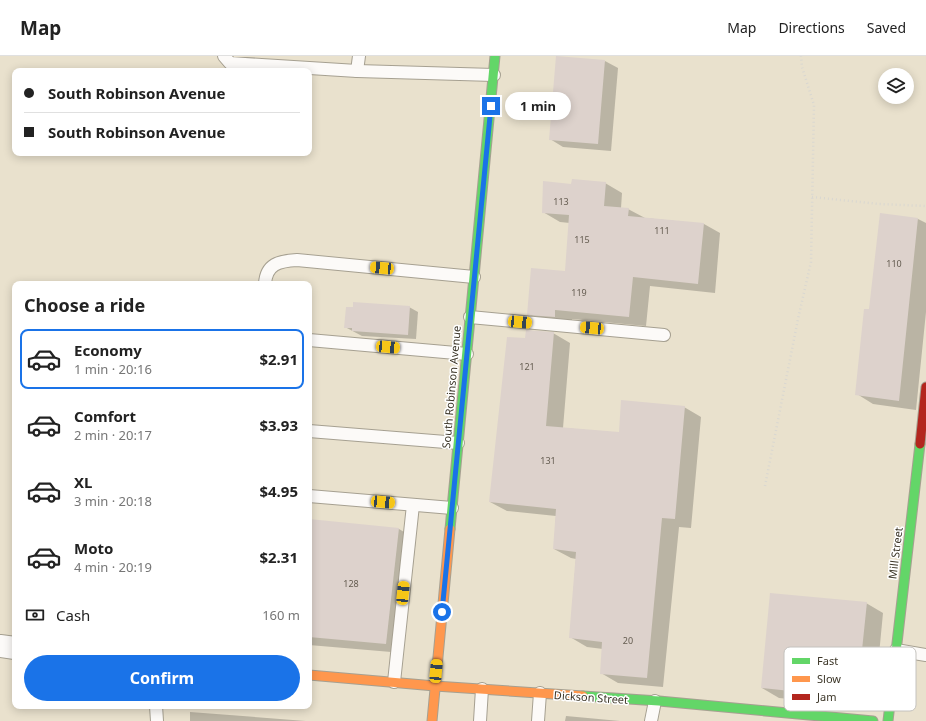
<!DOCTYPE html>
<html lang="en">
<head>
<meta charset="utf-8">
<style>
  :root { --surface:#fff; --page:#f6f6f6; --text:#222; --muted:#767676; --line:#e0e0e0; --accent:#1a73e8 }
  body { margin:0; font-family:"Noto Sans",sans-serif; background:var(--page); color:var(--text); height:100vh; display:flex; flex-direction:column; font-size:15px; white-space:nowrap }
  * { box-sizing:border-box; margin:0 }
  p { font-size:13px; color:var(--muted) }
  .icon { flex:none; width:22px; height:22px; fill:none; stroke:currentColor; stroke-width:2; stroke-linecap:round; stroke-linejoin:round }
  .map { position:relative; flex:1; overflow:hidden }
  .drawer { position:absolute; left:12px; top:225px; width:300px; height:428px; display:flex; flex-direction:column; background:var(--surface); border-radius:8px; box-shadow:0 2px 10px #0003 }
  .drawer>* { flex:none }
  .hud { position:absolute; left:12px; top:12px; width:300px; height:88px; border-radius:8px; box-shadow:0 2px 10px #0003; display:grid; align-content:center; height:88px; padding:0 12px; background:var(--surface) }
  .tools { position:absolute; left:878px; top:12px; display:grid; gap:8px }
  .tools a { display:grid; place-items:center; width:36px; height:36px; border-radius:50%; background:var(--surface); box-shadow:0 2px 10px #0003; font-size:20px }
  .end { position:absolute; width:18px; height:18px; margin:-9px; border:5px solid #1a73e8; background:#fff; box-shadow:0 0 0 2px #fff }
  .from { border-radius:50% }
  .bubble { position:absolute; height:28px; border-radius:14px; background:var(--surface); box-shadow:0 2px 10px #0003; font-size:13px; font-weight:700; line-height:28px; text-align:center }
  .car { position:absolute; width:12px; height:24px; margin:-12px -6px; border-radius:5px; box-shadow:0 0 3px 1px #0007; background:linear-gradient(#f5c518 24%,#345 0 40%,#f5c518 0 76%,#345 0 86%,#f5c518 0) }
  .hud b { display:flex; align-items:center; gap:14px; height:38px; font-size:15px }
  .hud b+b { border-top:1px solid var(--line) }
  .hud i { width:10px; height:10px; background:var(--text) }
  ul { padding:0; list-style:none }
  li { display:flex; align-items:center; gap:12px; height:60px; margin:0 8px 6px; padding:0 4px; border:2px solid transparent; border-radius:8px }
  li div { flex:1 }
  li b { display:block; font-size:15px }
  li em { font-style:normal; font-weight:700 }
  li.current { border-color:var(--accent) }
  li>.icon { width:36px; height:36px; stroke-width:1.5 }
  h2 { padding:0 12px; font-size:18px; line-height:48px }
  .pay { display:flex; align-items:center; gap:10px; height:44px; padding:0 12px; font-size:15px }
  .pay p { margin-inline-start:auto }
  .action { display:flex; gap:8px; margin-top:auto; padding:8px 12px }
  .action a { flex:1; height:46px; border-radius:24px; background:var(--accent); color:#fff; font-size:16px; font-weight:700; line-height:46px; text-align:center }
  header { display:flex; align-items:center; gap:24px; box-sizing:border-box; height:56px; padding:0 20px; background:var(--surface); border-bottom:1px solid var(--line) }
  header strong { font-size:19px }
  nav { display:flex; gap:22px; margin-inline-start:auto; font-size:14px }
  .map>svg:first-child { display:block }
  .shadow { fill:#0003 }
  .building { fill:#ddd2cc }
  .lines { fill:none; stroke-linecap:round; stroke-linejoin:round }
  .lane-casing { stroke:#a6a091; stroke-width:14 }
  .street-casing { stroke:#a6a091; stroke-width:24 }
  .fast-casing { stroke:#a6a091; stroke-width:11 }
  .slow-casing { stroke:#a6a091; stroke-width:11 }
  .jam-casing { stroke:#a6a091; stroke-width:11 }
  .path { stroke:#d9d7d1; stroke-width:2.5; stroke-dasharray:1 3; stroke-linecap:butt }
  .lane { stroke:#fcfaf8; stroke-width:12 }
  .street { stroke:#fcfaf8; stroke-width:22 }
  .fast { stroke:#63d668; stroke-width:9 }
  .slow { stroke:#ff974d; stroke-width:9 }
  .jam { stroke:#b3261e; stroke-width:9 }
  .route { stroke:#1a73e8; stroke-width:5 }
  .labels { text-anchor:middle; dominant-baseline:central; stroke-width:3; stroke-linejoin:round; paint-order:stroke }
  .number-label { font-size:9px; fill:#645c50 }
  .street-label { font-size:11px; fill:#3b3527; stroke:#fff }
  .key { fill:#fff; stroke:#c4c2be; stroke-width:1 }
  .key-label { font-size:11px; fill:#3b3527 }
</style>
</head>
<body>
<header>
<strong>Map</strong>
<nav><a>Map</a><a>Directions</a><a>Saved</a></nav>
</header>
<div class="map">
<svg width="926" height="665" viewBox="0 0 926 665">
  <rect width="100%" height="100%" fill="#e9e1cd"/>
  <g class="shadow">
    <polygon points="605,5 618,12 611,95 563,91 550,83"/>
    <polygon points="605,127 622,137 621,152 628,153 645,162 704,168 720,177 715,237 650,230 646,270 572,263 572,270 545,268 528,258 566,216 570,167 560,166 543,156 572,129"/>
    <polygon points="881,158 918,163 926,167 926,256 916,354 873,348 857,338 870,255"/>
    <polygon points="409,251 418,256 416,283 362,280 345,271"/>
    <polygon points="553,277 570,287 563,372 620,377 684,351 701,361 691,472 679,471 663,631 618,627 601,617 603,593 587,591 570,581 576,503 571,502 554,493 556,460 507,455 490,446 526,283"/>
    <polygon points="309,464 399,473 416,483 403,597 309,589"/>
    <polygon points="866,547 883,557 874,651 779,642 762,632"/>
    <polygon points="190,656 306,665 190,665"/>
    <polygon points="566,660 620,665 565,665"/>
  </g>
  <g class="building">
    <polygon points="556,0 605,4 598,88 549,84"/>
    <polygon points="572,123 606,126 604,150 629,152 628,160 704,167 698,228 633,221 629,261 555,254 555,261 527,259 531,212 565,215 569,159 542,157 543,125 571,128"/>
    <polygon points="880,157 918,162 899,345 855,339 864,253 869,253"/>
    <polygon points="353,246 410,250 408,279 352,275 352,272 344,272 346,251 353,251"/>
    <polygon points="526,274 554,276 546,370 619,376 621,344 685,350 675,463 662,462 647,622 600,618 602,586 569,582 576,496 553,493 556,453 489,446 507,281 525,282"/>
    <polygon points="309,463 399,472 386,588 309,581"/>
    <polygon points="770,537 867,546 857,642 761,632"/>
  </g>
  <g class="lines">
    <defs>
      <g id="lane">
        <polyline points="224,0 230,7 357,15 359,0"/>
        <polyline points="357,15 494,19"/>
        <path d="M265,228C266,208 279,205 297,204L474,221"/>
        <polyline points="470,261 664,279"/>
        <polyline points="309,284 467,298"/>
        <polyline points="309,375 458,387"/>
        <polyline points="309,440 452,452"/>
        <polyline points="896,594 926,599"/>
        <polyline points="394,626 413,449"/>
        <polyline points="156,650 157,665"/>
        <polyline points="480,665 482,633"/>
        <polyline points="538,665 540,637"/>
        <polyline points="651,665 655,645"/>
      </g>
      <polyline id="street" points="0,590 15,592"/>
      <g id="fast">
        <polyline points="450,473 495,0"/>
        <polyline points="583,640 659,645 873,665"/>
        <polyline points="888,665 920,388"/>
      </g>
      <g id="slow">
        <polyline points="309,619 435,630 583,640"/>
        <polyline points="432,665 450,473"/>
      </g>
      <polyline id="jam" points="920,388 926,331"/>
    </defs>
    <use href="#lane" class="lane-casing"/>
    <use href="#street" class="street-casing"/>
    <use href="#fast" class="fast-casing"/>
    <use href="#slow" class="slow-casing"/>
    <use href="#jam" class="jam-casing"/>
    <g class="path">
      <polyline points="812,141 879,148 926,150"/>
      <polyline points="765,430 798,263 811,206 814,49 802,11 801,0"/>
    </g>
    <use href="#lane" class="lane"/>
    <use href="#street" class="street"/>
    <use href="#fast" class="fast"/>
    <use href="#slow" class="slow"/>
    <use href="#jam" class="jam"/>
  </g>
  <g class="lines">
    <polyline class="route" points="442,556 491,50"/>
  </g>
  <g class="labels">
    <g class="number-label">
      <text x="561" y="145">113</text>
      <text x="662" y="174">111</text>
      <text x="582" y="183">115</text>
      <text x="894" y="207">110</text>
      <text x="579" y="236">119</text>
      <text x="527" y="310">121</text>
      <text x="548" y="404">131</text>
      <text x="351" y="527">128</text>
      <text x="628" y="584">20</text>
    </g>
    <g class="street-label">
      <text transform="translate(451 331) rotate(-85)">South Robinson Avenue</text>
      <text transform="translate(895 497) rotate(-83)">Mill Street</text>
      <text transform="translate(591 641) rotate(4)">Dickson Street</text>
    </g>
  </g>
  <rect x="784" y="591" width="132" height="64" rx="6" class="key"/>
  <rect x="792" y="602" width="18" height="6" fill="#63d668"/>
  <rect x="792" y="620" width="18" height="6" fill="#ff974d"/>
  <rect x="792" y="638" width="18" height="6" fill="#b3261e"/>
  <g class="key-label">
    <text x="817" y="609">Fast</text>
    <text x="817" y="627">Slow</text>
    <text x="817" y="645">Jam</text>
  </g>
</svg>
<div class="tools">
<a><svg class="icon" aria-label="layers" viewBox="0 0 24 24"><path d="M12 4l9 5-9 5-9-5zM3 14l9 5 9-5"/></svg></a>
</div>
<i class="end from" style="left:442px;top:556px"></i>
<i class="end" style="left:491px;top:50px"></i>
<div class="bubble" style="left:505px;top:36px;width:66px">1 min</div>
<i class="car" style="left:382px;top:212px;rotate:275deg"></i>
<i class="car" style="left:520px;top:266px;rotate:95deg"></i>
<i class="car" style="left:592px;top:272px;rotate:275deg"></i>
<i class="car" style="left:388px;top:291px;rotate:95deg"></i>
<i class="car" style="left:383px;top:446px;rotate:95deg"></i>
<i class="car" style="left:403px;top:537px;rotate:6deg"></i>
<i class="car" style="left:436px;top:615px;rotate:5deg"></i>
<div class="hud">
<b><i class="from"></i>South Robinson Avenue</b>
<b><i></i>South Robinson Avenue</b>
</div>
<section class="drawer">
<h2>Choose a ride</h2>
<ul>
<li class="current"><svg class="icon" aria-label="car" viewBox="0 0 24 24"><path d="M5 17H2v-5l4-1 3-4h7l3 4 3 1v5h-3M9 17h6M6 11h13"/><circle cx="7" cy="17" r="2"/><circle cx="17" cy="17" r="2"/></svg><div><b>Economy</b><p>1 min · 20:16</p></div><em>$2.91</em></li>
<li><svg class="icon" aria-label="car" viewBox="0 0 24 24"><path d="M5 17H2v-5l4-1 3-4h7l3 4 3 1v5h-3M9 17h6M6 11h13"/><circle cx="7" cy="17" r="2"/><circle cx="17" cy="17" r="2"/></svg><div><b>Comfort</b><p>2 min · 20:17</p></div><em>$3.93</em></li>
<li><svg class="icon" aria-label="car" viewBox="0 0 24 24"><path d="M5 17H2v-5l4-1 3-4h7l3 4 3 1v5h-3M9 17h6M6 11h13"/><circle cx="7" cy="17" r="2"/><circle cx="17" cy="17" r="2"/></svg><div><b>XL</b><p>3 min · 20:18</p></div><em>$4.95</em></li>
<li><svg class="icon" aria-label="car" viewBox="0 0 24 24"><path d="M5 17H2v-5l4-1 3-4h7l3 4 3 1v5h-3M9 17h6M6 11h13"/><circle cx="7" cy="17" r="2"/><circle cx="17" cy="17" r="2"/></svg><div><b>Moto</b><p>4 min · 20:19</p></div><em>$2.31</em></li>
</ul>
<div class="pay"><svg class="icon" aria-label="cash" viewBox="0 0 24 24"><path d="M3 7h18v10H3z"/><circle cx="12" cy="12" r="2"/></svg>Cash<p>160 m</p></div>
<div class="action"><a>Confirm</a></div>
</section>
</div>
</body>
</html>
